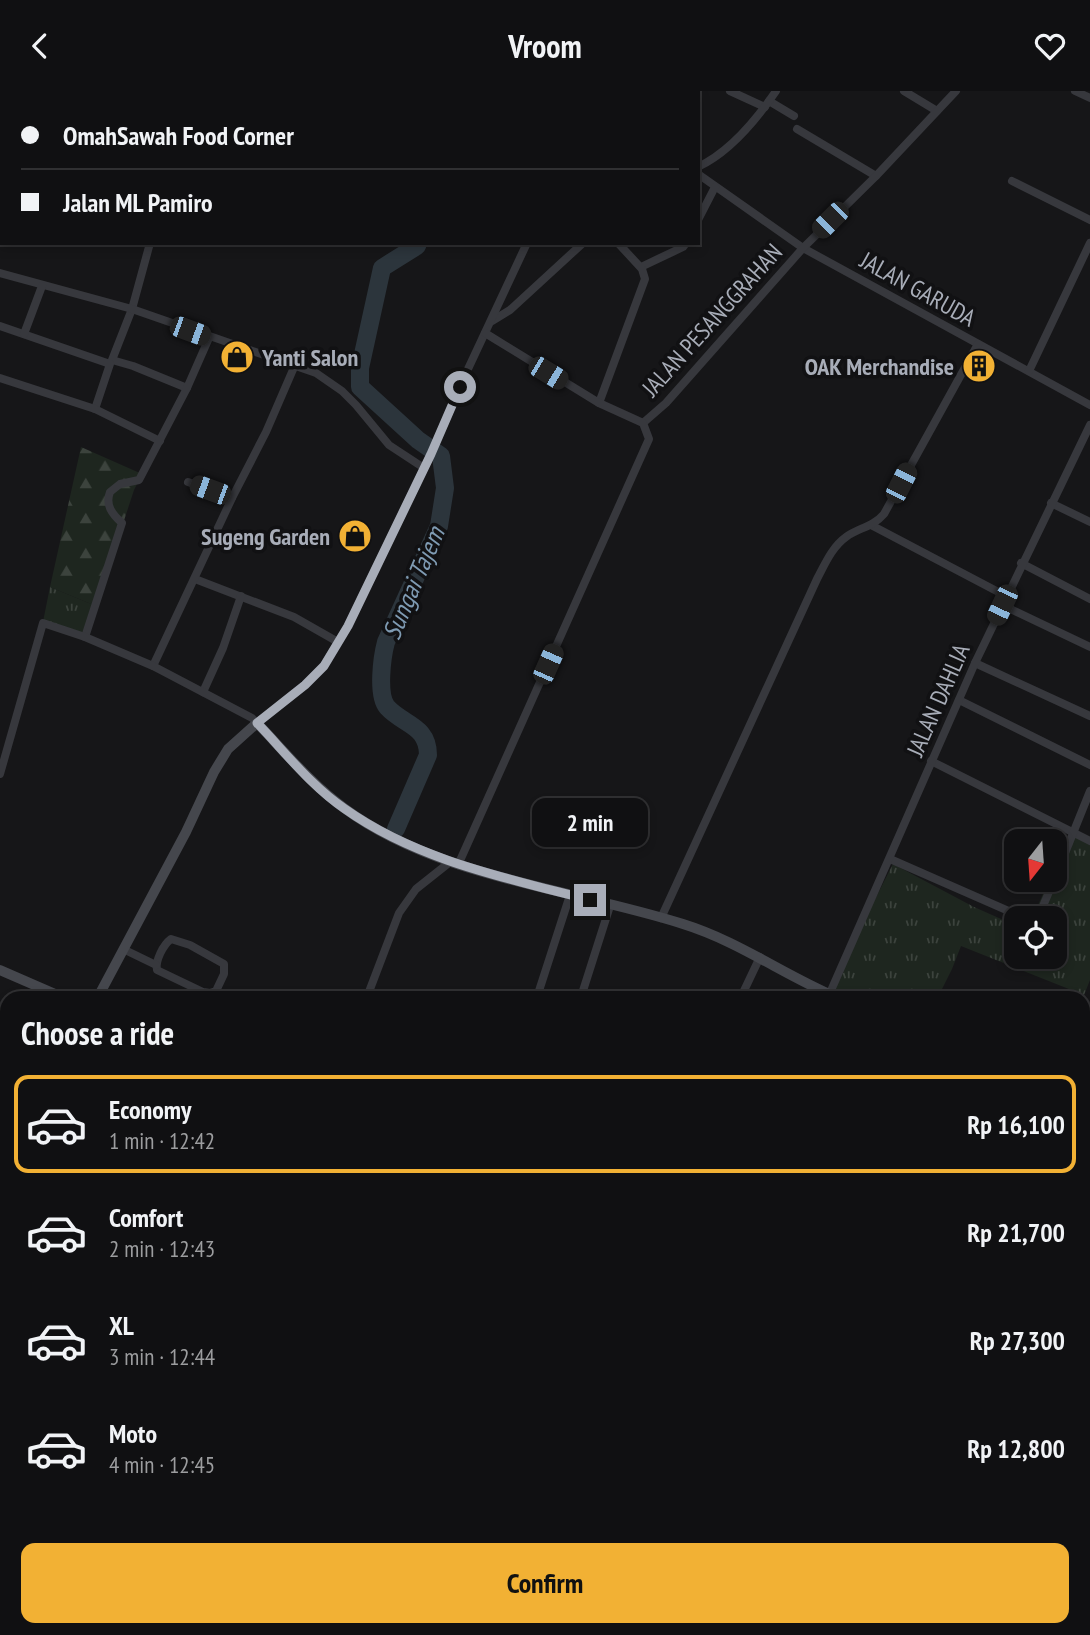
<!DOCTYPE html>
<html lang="en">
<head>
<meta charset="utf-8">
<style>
  :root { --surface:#101012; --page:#1e1e20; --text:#f1f3f6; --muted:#9c9d9f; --line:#303032; --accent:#f2b134 }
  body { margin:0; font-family:"PT Sans Narrow",sans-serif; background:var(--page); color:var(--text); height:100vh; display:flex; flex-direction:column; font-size:26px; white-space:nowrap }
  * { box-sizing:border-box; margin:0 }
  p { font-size:23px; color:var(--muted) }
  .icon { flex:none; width:38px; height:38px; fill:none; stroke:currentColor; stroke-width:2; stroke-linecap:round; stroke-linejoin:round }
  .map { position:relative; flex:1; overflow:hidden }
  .sheet { position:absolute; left:0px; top:900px; width:1090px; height:646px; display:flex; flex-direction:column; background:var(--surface); border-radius:21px 21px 0 0; box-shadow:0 4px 10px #0003,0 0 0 2px var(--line) }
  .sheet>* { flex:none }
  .banner { position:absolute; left:0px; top:0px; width:700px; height:154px; box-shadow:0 4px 10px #0003,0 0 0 2px var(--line); display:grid; align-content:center; height:154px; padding:0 21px; background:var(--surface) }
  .needle { width:46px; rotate:197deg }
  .tools { position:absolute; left:1004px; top:738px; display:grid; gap:14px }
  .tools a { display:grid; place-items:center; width:63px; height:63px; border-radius:14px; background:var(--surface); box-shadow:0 4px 10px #0003,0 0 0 2px var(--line); font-size:35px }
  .end { position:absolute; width:32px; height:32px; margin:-16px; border:9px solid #a8adb8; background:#111; box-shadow:0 0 0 4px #111 }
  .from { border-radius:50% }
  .bubble { position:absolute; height:49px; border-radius:14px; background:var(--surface); box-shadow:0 4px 10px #0003,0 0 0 2px var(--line); font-size:23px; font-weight:800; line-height:49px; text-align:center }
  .car { position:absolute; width:21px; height:42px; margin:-21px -10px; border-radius:9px; box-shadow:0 0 5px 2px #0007; background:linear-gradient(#222 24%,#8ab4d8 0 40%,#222 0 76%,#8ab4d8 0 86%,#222 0) }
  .banner b { display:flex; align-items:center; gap:24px; height:66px; font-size:26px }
  .banner b+b { border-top:2px solid var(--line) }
  .banner i { width:18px; height:18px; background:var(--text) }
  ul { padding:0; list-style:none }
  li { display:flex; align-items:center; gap:21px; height:98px; margin:0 14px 10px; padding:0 7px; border:4px solid transparent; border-radius:14px }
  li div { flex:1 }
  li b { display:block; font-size:26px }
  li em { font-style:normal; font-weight:800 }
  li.on { border-color:var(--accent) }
  li>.icon { width:63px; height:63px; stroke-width:1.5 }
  h2 { padding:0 21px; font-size:32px; line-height:84px }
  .button { display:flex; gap:14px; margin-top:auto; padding:14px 21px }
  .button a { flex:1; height:80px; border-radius:14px; background:var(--accent); color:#111; font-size:28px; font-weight:800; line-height:80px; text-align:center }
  header { display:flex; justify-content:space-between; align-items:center; height:91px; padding:0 21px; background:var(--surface); font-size:32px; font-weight:800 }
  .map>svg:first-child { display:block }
  .grass { fill:url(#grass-tufts) }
  .forest { fill:url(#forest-firs) }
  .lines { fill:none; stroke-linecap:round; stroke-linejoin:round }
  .river { stroke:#2c353c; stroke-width:18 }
  .street { stroke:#37383d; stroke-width:8 }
  .secondary { stroke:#45474d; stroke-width:10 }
  .route { stroke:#a8adb8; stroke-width:9 }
  .labels { text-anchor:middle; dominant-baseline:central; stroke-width:7; stroke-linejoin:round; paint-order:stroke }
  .street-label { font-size:24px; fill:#a8adb8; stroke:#111113 }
  .poi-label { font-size:24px; font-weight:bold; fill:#a8adb8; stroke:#111113; text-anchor:end }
  .water-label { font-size:26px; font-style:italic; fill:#7f9bb3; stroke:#111113 }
</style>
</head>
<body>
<header><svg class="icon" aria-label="back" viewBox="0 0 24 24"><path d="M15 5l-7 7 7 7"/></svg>Vroom<svg class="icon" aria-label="heart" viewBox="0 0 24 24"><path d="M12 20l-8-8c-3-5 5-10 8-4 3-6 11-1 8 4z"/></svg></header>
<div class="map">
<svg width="1090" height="1544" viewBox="0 0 1090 1544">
  <defs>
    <pattern id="grass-tufts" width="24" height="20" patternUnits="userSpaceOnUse" patternTransform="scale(1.75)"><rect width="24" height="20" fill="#1e261f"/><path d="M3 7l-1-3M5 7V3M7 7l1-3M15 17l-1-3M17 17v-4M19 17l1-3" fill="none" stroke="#3c433d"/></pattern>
    <pattern id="forest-firs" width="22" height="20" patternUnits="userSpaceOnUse" patternTransform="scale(1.75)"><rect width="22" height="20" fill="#1e261f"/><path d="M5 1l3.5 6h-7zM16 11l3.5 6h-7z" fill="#3c433d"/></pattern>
  </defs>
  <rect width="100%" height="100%" fill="#161618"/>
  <g class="grass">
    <polygon points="50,496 96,515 86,545 43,531"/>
    <polygon points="1071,741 1090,751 1090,889 1084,904 961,855 952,878 938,906 841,906 827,902 893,773 974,816 1017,835 1017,866 1055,866 1055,828 1032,828 1049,789 1055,789"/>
    <polygon points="1083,910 1090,913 1090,1009 1083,1006"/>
  </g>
  <polygon class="forest" points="81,356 142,383 134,399 96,515 50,496"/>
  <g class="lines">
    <g class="river">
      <polyline points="421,2 421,0"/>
      <path d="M396,738L428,664C428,634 403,634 387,616C377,604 382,566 386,551L439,435L445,397L441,365L418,349L360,296V277L382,177L417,155L418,152"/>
    </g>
    <g class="street">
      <polyline points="323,0 325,2"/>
      <polyline points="730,0 765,16"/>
      <polyline points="904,0 937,20"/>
      <polyline points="1075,0 1090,7"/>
      <polyline points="190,2 190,0"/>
      <polyline points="361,2 362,0"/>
      <polyline points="632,2 634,0"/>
      <polyline points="769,10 794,25"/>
      <polyline points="797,38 876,85"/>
      <path d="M698,76C730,61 757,28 776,0"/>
      <polyline points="698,83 803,157 1090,314"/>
      <polyline points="1012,90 1090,129"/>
      <polyline points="698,129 715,96"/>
      <polyline points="150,152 132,218 112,269 133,275 187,297"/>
      <polyline points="641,176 683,156 686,152"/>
      <polyline points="0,182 132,218 316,282 342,300 356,314 389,354 424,377"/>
      <polyline points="492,230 510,219 583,152"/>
      <polyline points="0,235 110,273 95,318"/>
      <polyline points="24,243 42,195"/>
      <polyline points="1029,280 1090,152"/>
      <polyline points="0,287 95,318 160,350"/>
      <polyline points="599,312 645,188 642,178 618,152"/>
      <polyline points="643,332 666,312 803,157 876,85 956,0"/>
      <polyline points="188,391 232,407"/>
      <polyline points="1051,412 1090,431"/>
      <polyline points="871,434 1006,505"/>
      <polyline points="1021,472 1090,508"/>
      <polyline points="195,488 294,526 338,551"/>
      <polyline points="1002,514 1090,556"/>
      <path d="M85,546L122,432C112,423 105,414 110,401L120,393L139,389L187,297L209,247"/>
      <polyline points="975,572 1090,625"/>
      <polyline points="153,575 232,407 266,341 295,274"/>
      <polyline points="203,601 223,557 241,505"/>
      <polyline points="959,609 1090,674"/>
      <polyline points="931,670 1090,750"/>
      <polyline points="0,683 43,532 85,546 153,575 252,627 257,632 305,594 324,574 348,535 431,363 468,278 527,152"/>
      <polyline points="890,768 1027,828"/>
      <polyline points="458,774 649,348 643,332 599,312 485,242"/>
      <polyline points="1055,787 1090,700"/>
      <path d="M661,827L817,488C825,473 832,456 846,446C858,437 873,436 884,423L978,253"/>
      <polyline points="1035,828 1043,815 1054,789"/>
      <path d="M171,848L190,854L224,873V883L216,900L210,902L203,901L157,879C155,870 163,854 171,848Z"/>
      <polyline points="123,858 156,874"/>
      <polyline points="829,904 975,572 1090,334"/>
      <polyline points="367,906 399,822 416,798 450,771"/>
      <polyline points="537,906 570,804"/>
      <polyline points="581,906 610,815"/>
      <polyline points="741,906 760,866"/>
      <polyline points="1083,922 1090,920"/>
      <polyline points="0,977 7,981"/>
      <polyline points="1083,983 1090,985"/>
      <polyline points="0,1058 7,1061"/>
      <polyline points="0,1083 7,1071"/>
      <polyline points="1083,1089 1090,1076"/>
      <polyline points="1083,1110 1090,1113"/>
      <polyline points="1083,1224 1090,1226"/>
      <polyline points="1083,1341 1090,1343"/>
      <polyline points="1083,1404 1090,1392"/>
      <polyline points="1083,1522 1090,1525"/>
      <polyline points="369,1538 403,1544"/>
      <polyline points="0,1540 7,1534"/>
      <polyline points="165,1544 167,1538"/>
      <polyline points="207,1544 207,1538"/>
      <polyline points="273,1544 275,1538"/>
      <polyline points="510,1544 513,1538"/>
      <polyline points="899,1544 901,1538"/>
      <polyline points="1033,1544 1034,1538"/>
    </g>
    <g class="secondary">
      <polyline points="0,879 62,906"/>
      <path d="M98,906L186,741L214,681L228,658L257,632C285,661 311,693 344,717C438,787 574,798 683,833C738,850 784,884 836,906"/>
      <polyline points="1083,1009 1090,1012"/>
    </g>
  </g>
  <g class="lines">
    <path class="route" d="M460,296L431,363L348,535L324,575L305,594L257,632C285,661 311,695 345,718C417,769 506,787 590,809"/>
  </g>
  <defs>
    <symbol id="shop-disc" viewBox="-11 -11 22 22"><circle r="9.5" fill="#f2b134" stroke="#111113"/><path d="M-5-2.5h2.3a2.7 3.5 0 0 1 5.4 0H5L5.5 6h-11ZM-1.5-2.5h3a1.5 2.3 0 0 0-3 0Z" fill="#111"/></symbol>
    <symbol id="building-disc" viewBox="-11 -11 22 22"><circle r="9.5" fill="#f2b134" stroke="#111113"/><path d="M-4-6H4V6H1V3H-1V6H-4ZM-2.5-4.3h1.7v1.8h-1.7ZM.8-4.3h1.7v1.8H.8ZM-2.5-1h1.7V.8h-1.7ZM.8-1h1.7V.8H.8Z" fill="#111"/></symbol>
  </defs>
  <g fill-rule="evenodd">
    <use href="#shop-disc" x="218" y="247" width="38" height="38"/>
    <use href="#building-disc" x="960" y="256" width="38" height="38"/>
    <use href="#shop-disc" x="336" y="426" width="38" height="38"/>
  </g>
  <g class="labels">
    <g class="street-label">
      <text transform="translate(918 198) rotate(29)">JALAN GARUDA</text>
      <text transform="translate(712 229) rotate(-48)">JALAN PESANGGRAHAN</text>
      <text transform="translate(938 609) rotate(-66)">JALAN DAHLIA</text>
    </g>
    <g class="poi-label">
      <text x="262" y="266" text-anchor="start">Yanti Salon</text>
      <text x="954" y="275">OAK Merchandise</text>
      <text x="330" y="445">Sugeng Garden</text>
    </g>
    <g class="water-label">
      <text transform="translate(413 492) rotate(-67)">Sungai Tajem</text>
    </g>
  </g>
</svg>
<div class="tools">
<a><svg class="needle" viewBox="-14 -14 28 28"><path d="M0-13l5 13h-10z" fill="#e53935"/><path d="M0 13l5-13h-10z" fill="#9c9d9f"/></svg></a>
<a><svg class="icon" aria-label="locate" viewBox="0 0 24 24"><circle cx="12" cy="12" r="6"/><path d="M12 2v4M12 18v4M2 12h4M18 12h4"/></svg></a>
</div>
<i class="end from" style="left:460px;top:296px"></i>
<i class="end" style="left:590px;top:809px"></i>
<div class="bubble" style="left:532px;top:707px;width:116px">2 min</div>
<i class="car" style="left:830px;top:129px;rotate:225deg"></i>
<i class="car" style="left:190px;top:240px;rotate:110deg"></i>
<i class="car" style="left:548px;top:282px;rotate:121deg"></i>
<i class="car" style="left:901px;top:392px;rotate:27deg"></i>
<i class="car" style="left:210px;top:399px;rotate:290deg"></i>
<i class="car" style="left:1002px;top:514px;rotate:205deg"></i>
<i class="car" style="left:548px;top:573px;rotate:24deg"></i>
<div class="banner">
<b><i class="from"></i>OmahSawah Food Corner</b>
<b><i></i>Jalan ML Pamiro</b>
</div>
<section class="sheet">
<h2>Choose a ride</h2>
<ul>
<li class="on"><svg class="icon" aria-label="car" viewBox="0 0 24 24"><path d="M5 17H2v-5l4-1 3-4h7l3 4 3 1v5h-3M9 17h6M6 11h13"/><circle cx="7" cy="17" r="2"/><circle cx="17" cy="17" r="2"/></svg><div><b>Economy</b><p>1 min · 12:42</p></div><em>Rp 16,100</em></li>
<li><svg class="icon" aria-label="car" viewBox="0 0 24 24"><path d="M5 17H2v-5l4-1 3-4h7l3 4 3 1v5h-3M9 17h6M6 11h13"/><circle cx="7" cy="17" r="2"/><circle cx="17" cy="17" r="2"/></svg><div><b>Comfort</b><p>2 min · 12:43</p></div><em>Rp 21,700</em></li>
<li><svg class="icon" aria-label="car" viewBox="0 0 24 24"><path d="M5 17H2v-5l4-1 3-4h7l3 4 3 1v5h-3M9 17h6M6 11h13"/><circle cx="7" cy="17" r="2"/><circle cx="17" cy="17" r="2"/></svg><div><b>XL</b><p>3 min · 12:44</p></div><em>Rp 27,300</em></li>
<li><svg class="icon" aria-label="car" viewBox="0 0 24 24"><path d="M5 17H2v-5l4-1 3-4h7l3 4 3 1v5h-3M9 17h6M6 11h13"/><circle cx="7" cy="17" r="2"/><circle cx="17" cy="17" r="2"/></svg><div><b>Moto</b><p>4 min · 12:45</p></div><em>Rp 12,800</em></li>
</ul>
<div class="button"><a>Confirm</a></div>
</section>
</div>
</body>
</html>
